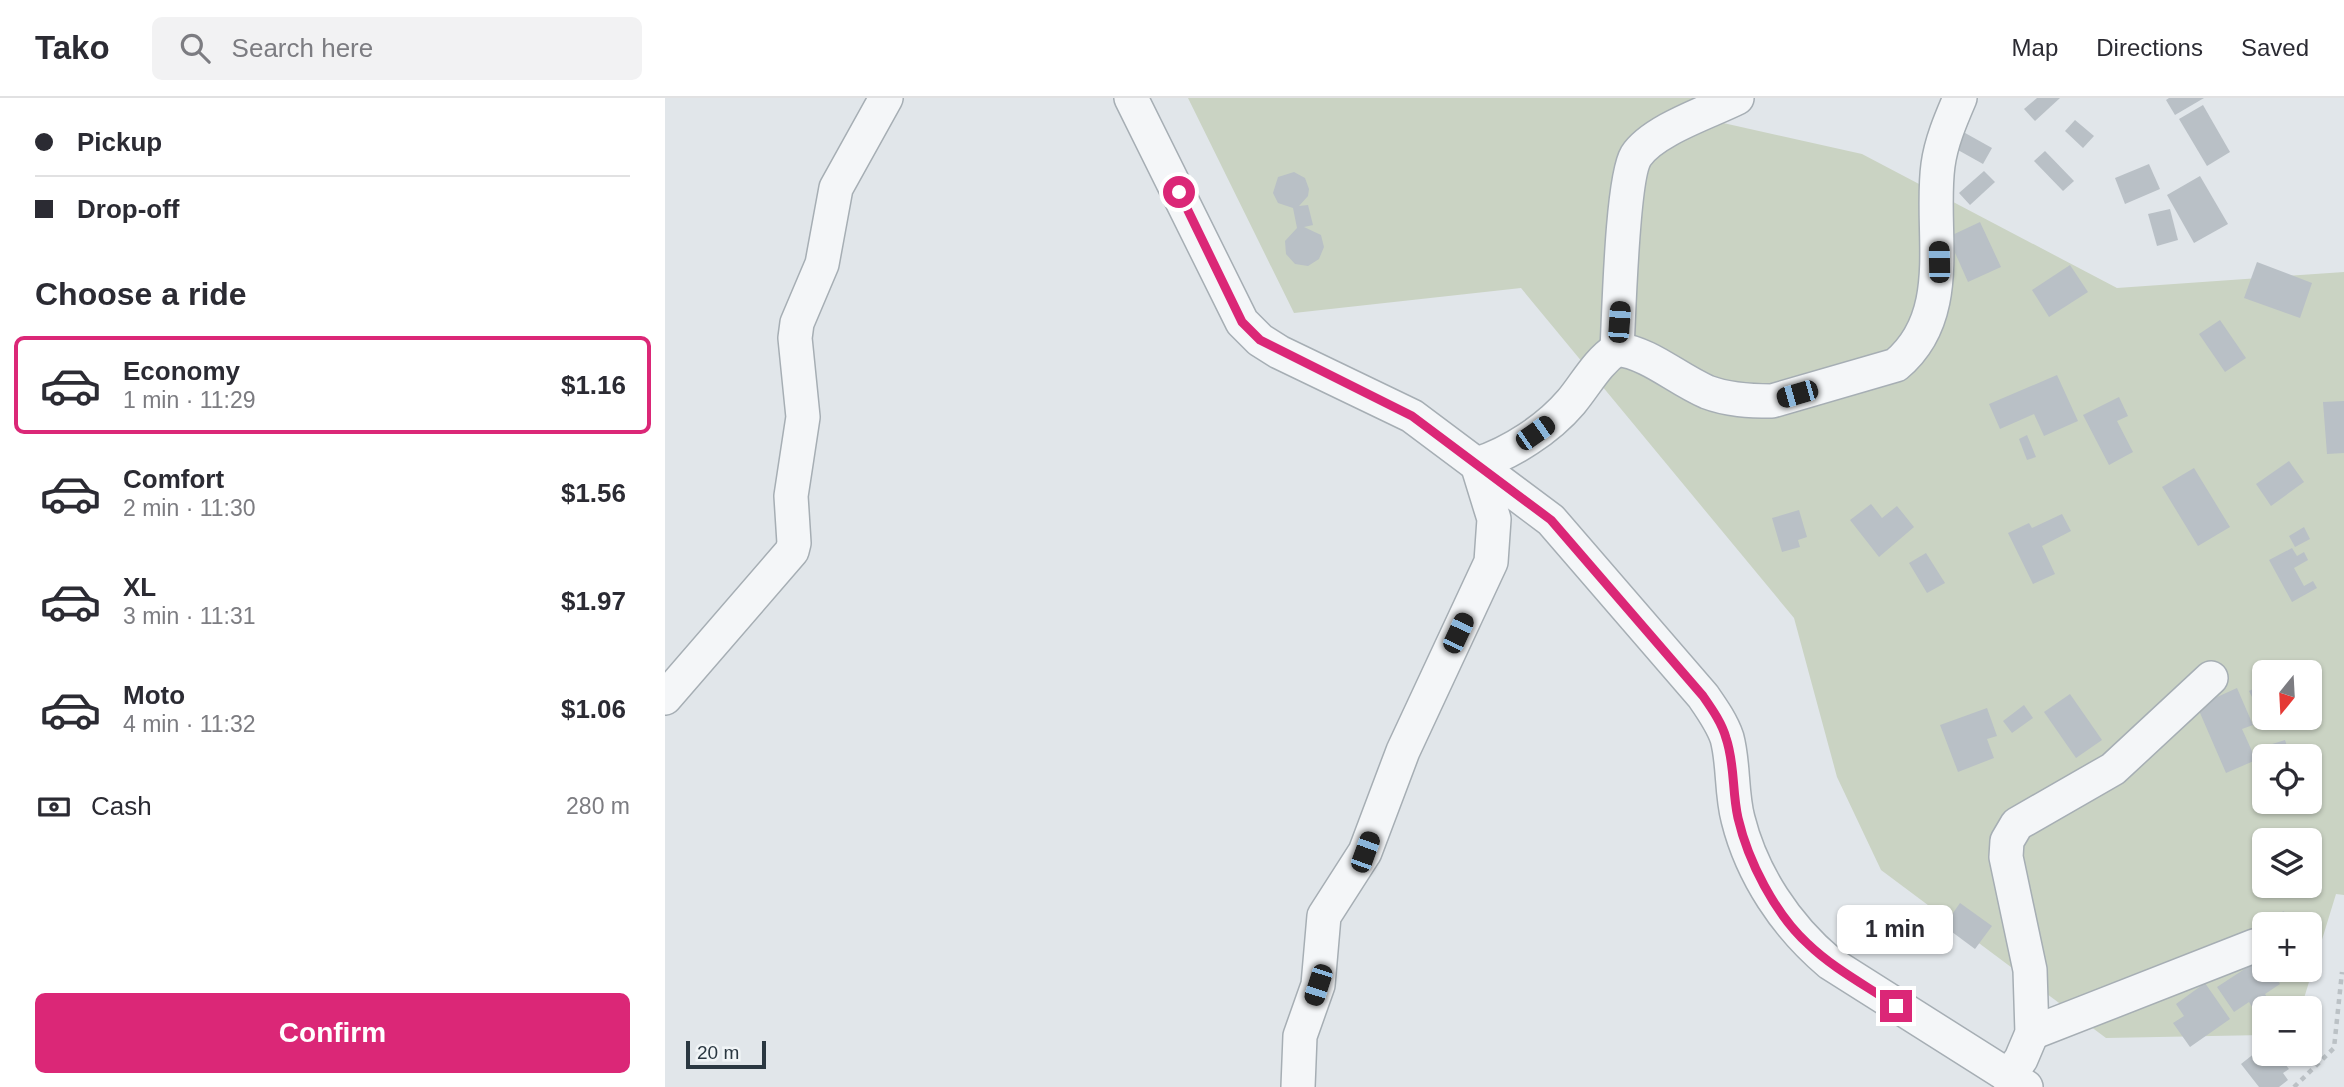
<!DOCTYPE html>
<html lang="en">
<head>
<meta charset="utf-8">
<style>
  :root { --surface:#fff; --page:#f2f2f3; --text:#2b2b33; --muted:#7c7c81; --line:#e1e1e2; --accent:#db2777 }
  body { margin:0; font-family:Helvetica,sans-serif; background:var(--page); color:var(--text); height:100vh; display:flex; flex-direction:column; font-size:26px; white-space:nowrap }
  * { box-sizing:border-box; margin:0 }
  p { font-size:23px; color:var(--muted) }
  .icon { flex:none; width:38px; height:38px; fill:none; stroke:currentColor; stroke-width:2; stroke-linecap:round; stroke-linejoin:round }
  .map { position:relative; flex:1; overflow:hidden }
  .details { display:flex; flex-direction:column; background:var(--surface); width:665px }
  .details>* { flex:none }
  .hud { display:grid; align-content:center; height:154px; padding:0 35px; background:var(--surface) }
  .needle { width:46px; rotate:198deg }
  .tools { position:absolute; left:1587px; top:562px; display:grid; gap:14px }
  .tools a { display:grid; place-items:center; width:70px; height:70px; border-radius:10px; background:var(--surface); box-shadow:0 2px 5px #0004; font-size:35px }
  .scale { position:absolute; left:21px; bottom:18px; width:80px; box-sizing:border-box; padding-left:7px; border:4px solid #2a3741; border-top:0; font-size:19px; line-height:24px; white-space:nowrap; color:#2a3741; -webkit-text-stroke:5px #f1f5f7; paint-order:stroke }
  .end { position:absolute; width:32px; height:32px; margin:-16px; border:9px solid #db2777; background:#fff; box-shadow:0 0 0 4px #fff }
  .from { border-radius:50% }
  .bubble { position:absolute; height:49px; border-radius:10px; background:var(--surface); box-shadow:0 2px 5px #0004; font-size:23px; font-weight:600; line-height:49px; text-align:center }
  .car { position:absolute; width:21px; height:42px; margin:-21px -10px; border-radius:9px; box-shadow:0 0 5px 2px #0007; background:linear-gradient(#222 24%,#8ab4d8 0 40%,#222 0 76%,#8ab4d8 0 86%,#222 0) }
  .hud b { display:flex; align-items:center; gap:24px; height:66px; font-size:26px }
  .hud b+b { border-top:2px solid var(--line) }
  .hud i { width:18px; height:18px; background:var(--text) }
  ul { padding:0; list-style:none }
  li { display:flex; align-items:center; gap:21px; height:98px; margin:0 14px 10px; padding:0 21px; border:4px solid transparent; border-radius:10px }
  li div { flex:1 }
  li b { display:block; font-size:26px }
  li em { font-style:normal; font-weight:600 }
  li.selected { border-color:var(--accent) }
  li>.icon { width:63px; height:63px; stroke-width:1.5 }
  h2 { padding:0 35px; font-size:32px; line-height:84px }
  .pay { display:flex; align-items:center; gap:18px; height:77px; padding:0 35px; font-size:26px }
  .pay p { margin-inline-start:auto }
  .primary-button { display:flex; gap:14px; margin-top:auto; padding:14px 35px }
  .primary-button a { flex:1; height:80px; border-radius:10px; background:var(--accent); color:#fff; font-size:28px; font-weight:600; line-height:80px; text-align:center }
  header { display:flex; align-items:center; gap:42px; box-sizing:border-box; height:98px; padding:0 35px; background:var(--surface); border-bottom:2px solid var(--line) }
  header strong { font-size:33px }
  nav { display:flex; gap:38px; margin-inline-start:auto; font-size:24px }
  .search { width:490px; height:63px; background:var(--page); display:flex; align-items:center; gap:18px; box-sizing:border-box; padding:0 24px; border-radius:10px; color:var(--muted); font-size:26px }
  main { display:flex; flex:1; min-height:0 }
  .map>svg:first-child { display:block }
  .green { fill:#cad3c3; fill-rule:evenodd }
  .building { fill:#b9c0c6 }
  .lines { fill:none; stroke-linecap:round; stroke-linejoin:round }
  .street-casing { stroke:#a6aeb4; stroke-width:36 }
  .path { stroke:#bbc1c5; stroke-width:4.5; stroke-dasharray:5 5; stroke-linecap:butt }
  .street { stroke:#f4f6f8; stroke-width:33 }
  .route { stroke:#db2777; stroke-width:9 }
</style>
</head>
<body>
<header>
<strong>Tako</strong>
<div class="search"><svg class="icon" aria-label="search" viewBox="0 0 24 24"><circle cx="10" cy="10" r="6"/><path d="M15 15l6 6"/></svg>Search here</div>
<nav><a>Map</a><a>Directions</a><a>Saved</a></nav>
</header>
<main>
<section class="details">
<div class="hud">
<b><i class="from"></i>Pickup</b>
<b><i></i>Drop-off</b>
</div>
<h2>Choose a ride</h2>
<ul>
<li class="selected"><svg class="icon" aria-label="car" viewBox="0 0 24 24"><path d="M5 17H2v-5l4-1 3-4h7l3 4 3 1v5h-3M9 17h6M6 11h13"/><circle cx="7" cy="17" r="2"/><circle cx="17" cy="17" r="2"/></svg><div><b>Economy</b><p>1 min · 11:29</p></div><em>$1.16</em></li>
<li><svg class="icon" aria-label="car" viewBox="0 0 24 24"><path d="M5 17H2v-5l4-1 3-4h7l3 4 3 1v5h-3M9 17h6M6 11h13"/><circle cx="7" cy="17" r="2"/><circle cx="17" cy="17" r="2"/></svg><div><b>Comfort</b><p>2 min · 11:30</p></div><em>$1.56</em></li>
<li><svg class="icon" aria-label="car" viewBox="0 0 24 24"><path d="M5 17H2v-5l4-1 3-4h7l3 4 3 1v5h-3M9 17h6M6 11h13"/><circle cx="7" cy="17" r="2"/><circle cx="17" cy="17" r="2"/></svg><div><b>XL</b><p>3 min · 11:31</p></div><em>$1.97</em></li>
<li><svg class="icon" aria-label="car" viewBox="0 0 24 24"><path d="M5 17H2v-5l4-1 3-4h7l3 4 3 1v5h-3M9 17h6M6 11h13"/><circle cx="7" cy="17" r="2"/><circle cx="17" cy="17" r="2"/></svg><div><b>Moto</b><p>4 min · 11:32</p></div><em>$1.06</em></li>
</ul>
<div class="pay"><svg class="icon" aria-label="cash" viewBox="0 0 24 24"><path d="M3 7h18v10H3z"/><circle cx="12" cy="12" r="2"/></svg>Cash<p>280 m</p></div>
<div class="primary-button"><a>Confirm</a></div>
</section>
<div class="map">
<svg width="1679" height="989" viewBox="0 0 1679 989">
  <rect width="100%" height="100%" fill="#e1e6ea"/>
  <path class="green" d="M523,0H1044L1036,20L1197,56L1452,190L1679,174V797L1671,796L1636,910H1600L1599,937L1441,940L1216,772L1172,679L1129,520L856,190L629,215ZM1600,574H1645V620H1600ZM1600,658H1645V704H1600ZM1600,742H1645V788H1600ZM1600,826H1645V872H1600Z"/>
  <g class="building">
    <polygon points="1372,0 1395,0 1370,23 1359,11"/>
    <polygon points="1504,0 1539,0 1510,17 1501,2"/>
    <polygon points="1538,7 1565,54 1542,68 1514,21"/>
    <polygon points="1410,22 1429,38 1418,50 1400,33"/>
    <polygon points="1293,31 1327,50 1318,66 1284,47"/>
    <polygon points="1380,53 1409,83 1398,93 1369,63"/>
    <polygon points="1484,66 1495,91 1460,106 1450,80"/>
    <polygon points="1319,73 1330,84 1305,107 1294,95"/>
    <polygon points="629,74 640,80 644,91 643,98 634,108 643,107 648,127 639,129 656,137 659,149 654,161 643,168 630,166 621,156 620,143 632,130 628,110 613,105 608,95 613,79"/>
    <polygon points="1535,78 1563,126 1529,145 1502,97"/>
    <polygon points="1505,111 1513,142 1492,148 1483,116"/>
    <polygon points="1315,124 1336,169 1303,184 1283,139"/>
    <polygon points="1592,164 1647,185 1635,220 1579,200"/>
    <polygon points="1405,167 1423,194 1384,219 1367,192"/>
    <polygon points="1555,222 1581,260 1560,274 1534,236"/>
    <polygon points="1392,277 1413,323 1379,338 1369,316 1335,331 1324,306"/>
    <polygon points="1454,299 1463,318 1452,323 1468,354 1444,367 1418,317"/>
    <polygon points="1679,303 1679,355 1662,356 1658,304"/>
    <polygon points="1362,337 1371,359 1362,362 1354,341"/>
    <polygon points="1624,363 1639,384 1606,408 1591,386"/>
    <polygon points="1529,370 1565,429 1533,448 1497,389"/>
    <polygon points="1206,406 1217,420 1232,408 1249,429 1214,459 1185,422"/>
    <polygon points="1134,412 1142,439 1133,442 1135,449 1117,454 1107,420"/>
    <polygon points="1397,416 1406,433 1377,448 1390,476 1368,486 1343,435 1364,425 1367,430"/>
    <polygon points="1639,429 1645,441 1630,449 1624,438"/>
    <polygon points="1627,450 1632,458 1639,454 1643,462 1629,470 1639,488 1648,483 1652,490 1627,504 1604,462"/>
    <polygon points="1261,455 1280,485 1262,495 1244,465"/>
    <polygon points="1600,585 1600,625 1584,593"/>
    <polygon points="1572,590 1588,627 1577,631 1591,662 1561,675 1532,608"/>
    <polygon points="1405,596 1437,642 1411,660 1379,614"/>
    <polygon points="1359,607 1368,620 1347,635 1338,623"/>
    <polygon points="1322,610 1332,638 1322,641 1329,660 1293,674 1275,627"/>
    <polygon points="1620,642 1624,654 1600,658 1600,663 1596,664 1591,651"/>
    <polygon points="1295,805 1327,828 1310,851 1279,828"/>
    <polygon points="1618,813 1638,826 1610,826"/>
    <polygon points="1598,859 1600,872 1606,872 1615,886 1600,896 1605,904 1590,914 1584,904 1569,914 1552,889"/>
    <polygon points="1540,885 1565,921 1525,949 1508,925 1519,918 1511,906"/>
    <polygon points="1600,947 1600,956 1612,956 1624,971 1618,975 1623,982 1614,989 1594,989 1576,966"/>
  </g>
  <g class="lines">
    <defs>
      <g id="street">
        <path d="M466,0L577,224L595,242L614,254L747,318L886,422L1038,598C1047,611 1057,625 1062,640C1069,666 1066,695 1073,721C1087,777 1121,828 1165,865L1361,989"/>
        <path d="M952,251C954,216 957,81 971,58C988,32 1044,14 1072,0"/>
        <polyline points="0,600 127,453 129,445 126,398 138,319 130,240 132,225 157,166 171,90 221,0"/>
        <polyline points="1367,935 1589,848"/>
        <polyline points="1343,979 1356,961 1367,935 1365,872 1341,759 1342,743 1352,726 1448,671 1546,580"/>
        <path d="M633,989L635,938L653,887L659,818L700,754L738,653L826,464L829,421L812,366C846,355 883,331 906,304C921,286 932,264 952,251C986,256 1010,280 1042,294C1063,302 1085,303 1107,303L1231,267C1292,216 1264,133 1273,67C1276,44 1286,21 1295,0"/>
      </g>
    </defs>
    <use href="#street" class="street-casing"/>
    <polyline class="path" points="1629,989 1669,950 1677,874"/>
    <use href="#street" class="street"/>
  </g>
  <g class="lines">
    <path class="route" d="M514,94L577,224L595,242L747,318L886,422L1038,598C1047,611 1057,625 1061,640C1070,666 1067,694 1073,720C1083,763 1110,816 1143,846C1169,871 1202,888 1231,908"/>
  </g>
</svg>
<div class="tools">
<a><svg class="needle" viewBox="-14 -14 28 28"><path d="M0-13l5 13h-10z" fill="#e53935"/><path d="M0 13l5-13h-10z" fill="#7c7c81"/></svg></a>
<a><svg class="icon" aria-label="locate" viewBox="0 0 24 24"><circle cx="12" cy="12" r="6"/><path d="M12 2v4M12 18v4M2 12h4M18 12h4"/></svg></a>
<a><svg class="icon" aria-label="layers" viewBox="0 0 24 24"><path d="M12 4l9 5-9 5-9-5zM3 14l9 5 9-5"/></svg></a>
<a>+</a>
<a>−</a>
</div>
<div class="scale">20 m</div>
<i class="end from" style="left:514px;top:94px"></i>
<i class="end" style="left:1231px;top:908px"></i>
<div class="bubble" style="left:1172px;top:807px;width:116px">1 min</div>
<i class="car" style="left:1274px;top:164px;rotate:359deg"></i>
<i class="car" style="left:954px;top:224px;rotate:4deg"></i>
<i class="car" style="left:1132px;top:296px;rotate:254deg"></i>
<i class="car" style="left:870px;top:335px;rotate:55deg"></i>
<i class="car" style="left:793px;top:535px;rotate:25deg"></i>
<i class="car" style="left:700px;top:754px;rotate:20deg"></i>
<i class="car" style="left:653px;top:887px;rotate:198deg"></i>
</div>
</main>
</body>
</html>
